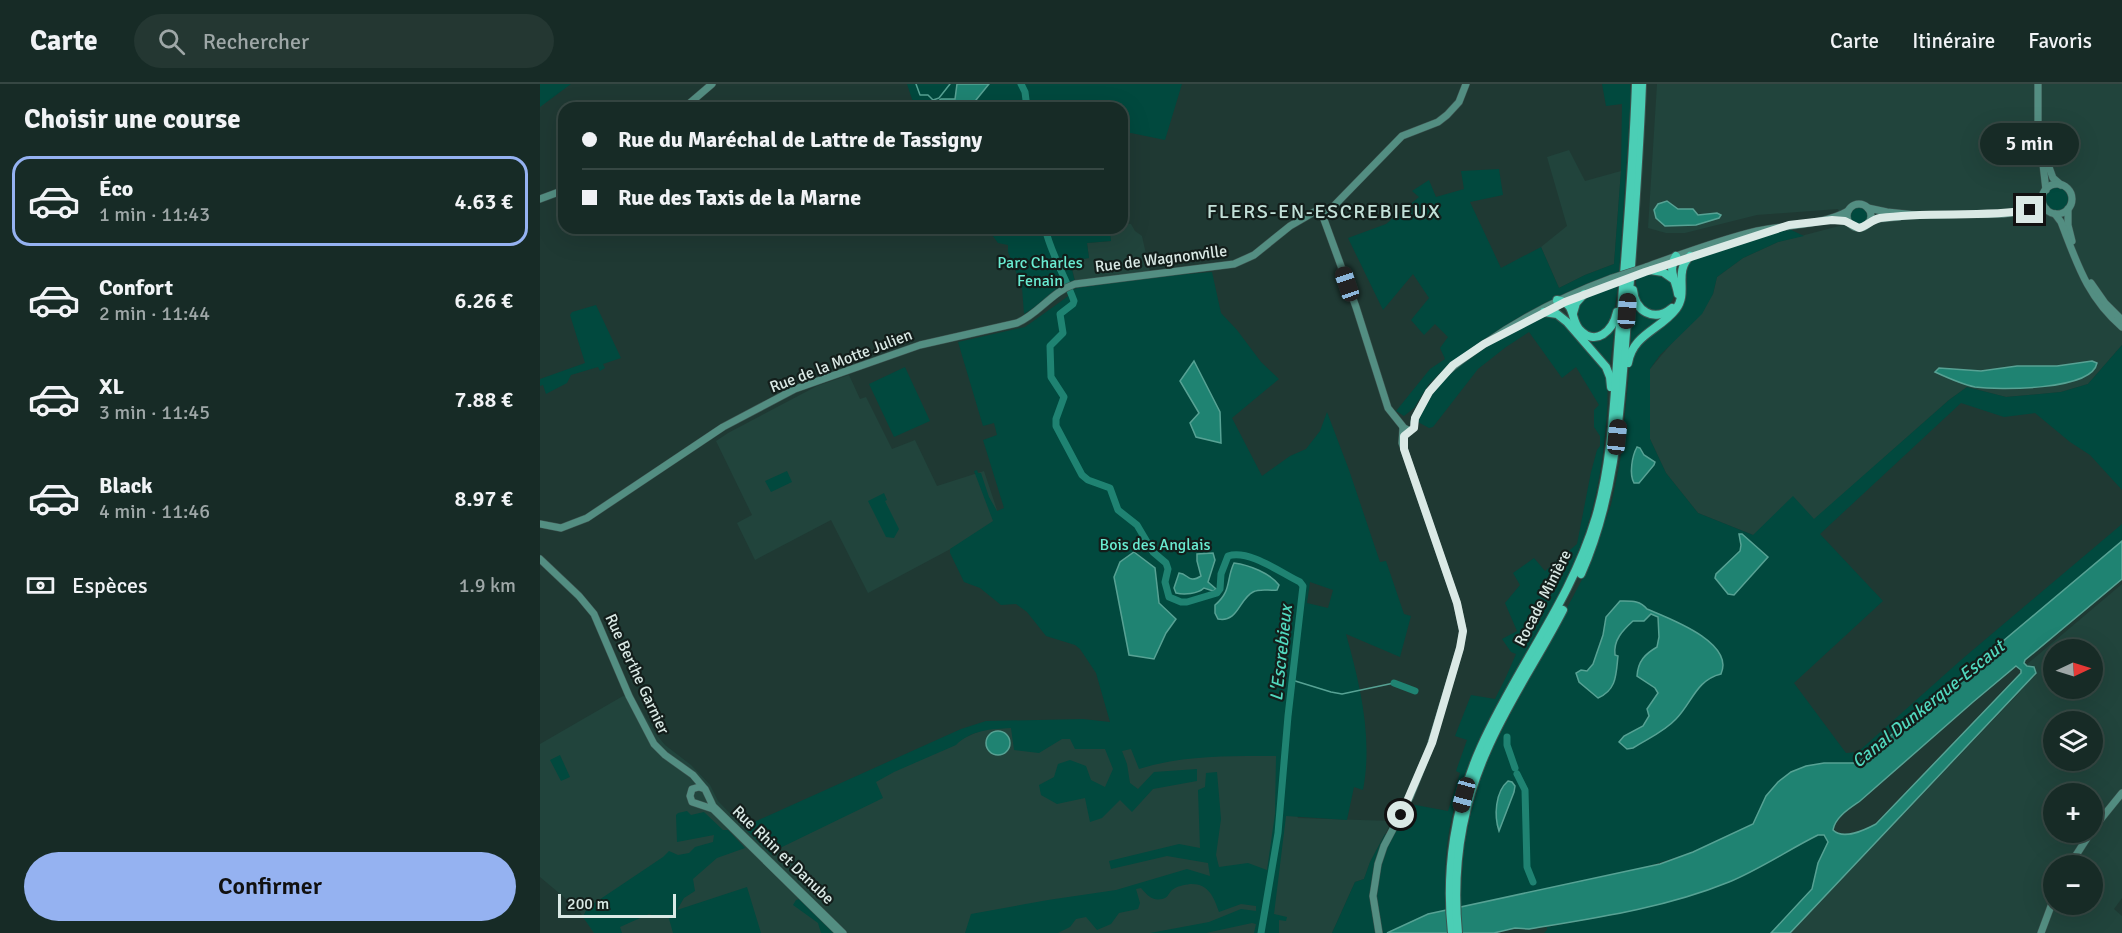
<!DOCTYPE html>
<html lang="fr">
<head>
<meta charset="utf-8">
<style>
  :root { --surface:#172b26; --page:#243732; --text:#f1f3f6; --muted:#9ea7a7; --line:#364743; --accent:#95b2f1 }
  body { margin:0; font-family:Signika,sans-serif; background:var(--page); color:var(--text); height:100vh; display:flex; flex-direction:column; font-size:22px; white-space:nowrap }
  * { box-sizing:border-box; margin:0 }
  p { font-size:20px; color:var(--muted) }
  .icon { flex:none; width:33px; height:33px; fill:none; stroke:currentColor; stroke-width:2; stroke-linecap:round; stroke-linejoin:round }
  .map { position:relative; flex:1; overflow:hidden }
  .side { display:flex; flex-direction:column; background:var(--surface); width:540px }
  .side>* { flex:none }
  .banner { position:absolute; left:18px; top:18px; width:570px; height:132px; border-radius:18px; box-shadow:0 6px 24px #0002,0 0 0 2px var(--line); display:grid; align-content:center; height:132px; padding:0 24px; background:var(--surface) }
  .needle { width:39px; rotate:86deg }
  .buttons { position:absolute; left:1503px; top:555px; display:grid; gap:12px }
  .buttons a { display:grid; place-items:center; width:60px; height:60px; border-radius:50%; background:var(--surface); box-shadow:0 6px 24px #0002,0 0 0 2px var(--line); font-size:30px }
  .scale { position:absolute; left:18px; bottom:15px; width:118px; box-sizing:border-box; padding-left:6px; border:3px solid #dae9e5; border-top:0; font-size:16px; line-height:21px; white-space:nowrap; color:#dae9e5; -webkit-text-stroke:4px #131e1b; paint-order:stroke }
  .end { position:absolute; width:27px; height:27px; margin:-14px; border:8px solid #dae9e5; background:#111; box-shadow:0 0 0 3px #111 }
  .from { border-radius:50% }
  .bubble { position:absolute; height:42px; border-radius:21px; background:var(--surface); box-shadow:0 6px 24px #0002,0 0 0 2px var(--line); font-size:20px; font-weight:600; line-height:42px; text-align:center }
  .car { position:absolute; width:18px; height:36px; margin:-18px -9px; border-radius:8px; box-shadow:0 0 4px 2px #0007; background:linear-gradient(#222 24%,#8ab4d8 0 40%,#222 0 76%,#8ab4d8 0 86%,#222 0) }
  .banner b { display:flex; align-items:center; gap:21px; height:57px; font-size:22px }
  .banner b+b { border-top:2px solid var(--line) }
  .banner i { width:15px; height:15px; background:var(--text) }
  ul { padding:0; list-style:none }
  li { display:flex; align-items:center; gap:18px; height:90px; margin:0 12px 9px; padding:0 12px; border:3px solid transparent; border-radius:18px }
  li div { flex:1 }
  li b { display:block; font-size:22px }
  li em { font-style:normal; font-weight:600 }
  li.selected { border-color:var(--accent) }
  li>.icon { width:54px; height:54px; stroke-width:1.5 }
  h2 { padding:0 24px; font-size:27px; line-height:72px }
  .pay { display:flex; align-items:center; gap:15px; height:66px; padding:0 24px; font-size:22px }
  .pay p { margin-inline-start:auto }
  .button { display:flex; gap:12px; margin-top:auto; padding:12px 24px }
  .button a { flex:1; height:69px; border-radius:36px; background:var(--accent); color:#111; font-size:24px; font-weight:600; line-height:69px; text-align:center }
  header { display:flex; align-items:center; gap:36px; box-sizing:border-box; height:84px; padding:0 30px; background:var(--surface); border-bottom:2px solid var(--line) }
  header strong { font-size:28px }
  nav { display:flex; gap:33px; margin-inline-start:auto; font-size:21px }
  .search { width:420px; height:54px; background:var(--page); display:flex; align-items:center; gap:15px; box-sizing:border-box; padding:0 21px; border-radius:33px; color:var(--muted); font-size:22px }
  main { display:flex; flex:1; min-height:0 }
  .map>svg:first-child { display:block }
  .built { fill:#21443c; fill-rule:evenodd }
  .green { fill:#01493e; fill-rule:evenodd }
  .water { fill:#1f8372; stroke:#57a294; stroke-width:1.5; fill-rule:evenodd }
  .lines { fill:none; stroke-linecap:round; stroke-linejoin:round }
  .stream { stroke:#57a294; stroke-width:1.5 }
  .river { stroke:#1f8372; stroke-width:7 }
  .secondary-casing { stroke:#3d5450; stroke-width:8 }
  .highway-casing { stroke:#3d5450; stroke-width:10 }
  .secondary { stroke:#538e82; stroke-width:7 }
  .highway { stroke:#4bceb5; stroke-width:8 }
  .secondary-bridge-casing { stroke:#3d5450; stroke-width:8; stroke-linecap:butt }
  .secondary-bridge { stroke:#538e82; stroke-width:7 }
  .route { stroke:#dae9e5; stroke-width:8 }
  .labels { text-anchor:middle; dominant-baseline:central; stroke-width:4.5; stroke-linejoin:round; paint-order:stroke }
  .street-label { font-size:16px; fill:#dae9e5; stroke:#131e1b }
  .park-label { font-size:16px; fill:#69ecd2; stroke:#131e1b }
  .water-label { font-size:18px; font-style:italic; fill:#51d8be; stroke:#131e1b }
  .quarter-label { font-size:20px; letter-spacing:1.5px; fill:#c2e0d8; stroke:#131e1b }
</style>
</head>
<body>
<header>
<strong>Carte</strong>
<div class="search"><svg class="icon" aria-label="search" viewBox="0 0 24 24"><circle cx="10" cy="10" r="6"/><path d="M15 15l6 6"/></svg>Rechercher</div>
<nav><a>Carte</a><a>Itinéraire</a><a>Favoris</a></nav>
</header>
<main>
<section class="side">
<h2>Choisir une course</h2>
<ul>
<li class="selected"><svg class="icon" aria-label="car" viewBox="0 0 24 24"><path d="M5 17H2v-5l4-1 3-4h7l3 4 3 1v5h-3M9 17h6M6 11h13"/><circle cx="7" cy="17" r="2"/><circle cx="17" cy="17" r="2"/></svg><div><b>Éco</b><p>1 min · 11:43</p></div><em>4.63 €</em></li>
<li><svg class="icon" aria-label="car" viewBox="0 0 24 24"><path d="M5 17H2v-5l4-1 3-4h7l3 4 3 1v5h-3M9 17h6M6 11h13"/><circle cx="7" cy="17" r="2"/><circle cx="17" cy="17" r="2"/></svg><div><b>Confort</b><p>2 min · 11:44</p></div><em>6.26 €</em></li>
<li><svg class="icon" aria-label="car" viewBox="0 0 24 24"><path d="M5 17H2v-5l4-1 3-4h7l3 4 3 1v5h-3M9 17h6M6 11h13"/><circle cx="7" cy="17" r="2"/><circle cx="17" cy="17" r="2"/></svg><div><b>XL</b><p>3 min · 11:45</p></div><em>7.88 €</em></li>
<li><svg class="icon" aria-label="car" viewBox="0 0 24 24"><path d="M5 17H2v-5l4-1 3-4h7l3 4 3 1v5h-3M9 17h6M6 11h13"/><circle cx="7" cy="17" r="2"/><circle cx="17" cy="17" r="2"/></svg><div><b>Black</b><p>4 min · 11:46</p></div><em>8.97 €</em></li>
</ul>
<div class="pay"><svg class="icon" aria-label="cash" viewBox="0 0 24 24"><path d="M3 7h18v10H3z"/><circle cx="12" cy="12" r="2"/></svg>Espèces<p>1.9 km</p></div>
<div class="button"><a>Confirmer</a></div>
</section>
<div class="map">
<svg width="1582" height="849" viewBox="0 0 1582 849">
  <rect width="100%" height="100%" fill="#1f3933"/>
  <g class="built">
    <polygon points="1117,0 1582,0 1582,261 1548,300 1521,308 1466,313 1427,303 1409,316 1274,436 1213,451 1158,429 1126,389 1110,355 1110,285 1173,210 1177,193 1203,174 1238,158 1303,141 1298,125 1217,131 1145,149 1126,149 1108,144"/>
    <polygon points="1029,66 1045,97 1081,87 1074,180 1045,191 1019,204 1001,163 1027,142 1007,73"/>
    <polygon points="582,140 591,140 595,147 602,152 611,193 537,204 530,177 549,174 547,159 571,157 569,144 582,144"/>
    <polygon points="309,291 320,315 326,313 352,365 375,356 397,402 444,387 461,438 328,509 291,436 215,476 197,439 212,431 176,357 188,349 277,302"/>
    <path d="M1582,500V814L1574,825L1582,832V849H1250L1478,610L1496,589L1491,582L1486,581ZM1514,566H1552V604H1514ZM1514,638H1552V676H1514ZM1514,710H1552V748H1514ZM1514,782H1552V820H1514Z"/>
    <polygon points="83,612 94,614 116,650 125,661 151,681 170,701 178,717 205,745 445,645 570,638 737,665 758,734 852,737 830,778 824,795 815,798 792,849 54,849 38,825 0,793 0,660"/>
  </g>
  <g class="green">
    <polygon points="0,0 31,0 0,23"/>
    <polygon points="367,0 642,0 625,56 591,49 582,50 582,24 375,24"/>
    <polygon points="1062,0 1090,0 1091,12 1079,188 1046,200 983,231 911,278 889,300 874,324 864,332 856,327 890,285 905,275 900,264 908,253 895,240 884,251 871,236 889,214 873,190 843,226 808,154 846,140 879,113 872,107 889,96 896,113 924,105 921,87 959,85 963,111 930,118 961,184 1001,163 1019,204 1045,191 1074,180 1081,87 1082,20 1066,22"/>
    <circle cx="1516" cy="115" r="12"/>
    <circle cx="1319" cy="132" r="9"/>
    <polygon points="447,144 569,144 571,157 547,159 549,174 530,177 535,198 484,230 482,203 468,168 468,161 458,159"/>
    <path d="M1247,144L1264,152L1238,158L1203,174L1177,193L1173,210L1162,230L1120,271L1110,285V355L1126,389L1158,429L1213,451L1253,412L1274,435L1409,316L1427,303L1466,313L1521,308L1548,300L1582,261V406L1550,371L1530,358L1495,329L1464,333L1421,319L1280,450L1343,517L1254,599L1306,669L1318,668L1421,576L1582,440V457L1318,679L1312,680L1218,732L1213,740C1123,789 1020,803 920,823L924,763L934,713L950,668L1045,490L1071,421L1080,378L1090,280C1095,261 1084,232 1097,214L1096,195C1113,187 1116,188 1132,198C1135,209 1135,217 1126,224L1127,231C1132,224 1142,215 1145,207C1150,194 1140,187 1154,174L1218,152Z"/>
    <path d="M672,188L681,229L697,246L721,278L739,295L692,334L722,392L750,372L766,365L780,347L787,328L809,386L840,478L846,477L864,530L871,532L860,573L806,550C820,600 833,654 823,706L814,703L807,736L746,732L734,830L747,833L746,837L739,836V849H714L716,840L712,839L666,849H610L669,838L701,825L716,827V822L701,820L679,828C674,813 668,799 650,800C644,801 637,802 632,806C628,810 628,814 622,815C612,817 607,811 601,804L596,805L600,819L598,825L579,829L571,840L557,846L546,833L536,835L530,843L518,849H425L431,830L508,816L576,806L647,785L670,792L668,779L627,772L571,785L569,777L639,760L660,764L658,706L665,703L666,689L677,688L681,735L676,771L679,783L708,779L727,786L735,730L736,672C690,672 643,671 599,685L591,665L582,667L587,680L590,699L598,705L614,688L657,685V697L613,705L592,728L580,716L562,734L550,738L545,714L517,720L501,711L499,701L514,693L518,680L530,676L546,682L551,696L565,703L573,685L565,665H535L530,655H522L499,669L474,666L471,644C451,645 431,646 416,661L354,688L336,698L343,714L240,764L232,771L205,745L214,738L421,645L446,637L543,635L570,638L556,589L540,565L535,561L506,552L487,528L476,520L461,521L440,504L424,498L410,469V465L453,437L434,387L437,386L438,389H441L449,413L457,427L464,424L443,356L457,351L454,339L443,342L418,258L485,243L527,213L531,209L530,207L537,204L611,193ZM770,498L793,506L788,524L767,519Z"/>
    <path d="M1078,200L1075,225L1070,239L1074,245C1073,263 1069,281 1068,299C1067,308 1068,318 1067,327C1064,375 1056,424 1038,469C999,566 924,648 908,754C904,778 905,803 906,827L888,830L847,849H792L815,798L824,795L830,778L845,750L852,754L870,720L908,727L920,689L916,687L927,656L915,652L931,611L955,615L966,593L976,570L971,568L962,555L977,547L965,519L980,501L973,489L994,474L1005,487L1037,460L1051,388L1057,366L1060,362V352L1054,343V326L1059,321L1036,283L1022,294L989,248L966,263L938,285L893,343L889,344L878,338C884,324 891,309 902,298C924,273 976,239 1008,230L1038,239C1030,211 1058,208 1078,200Z"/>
    <polygon points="56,221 81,274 63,280 65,284 60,287 58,283 31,291 27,299 6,310 3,301 0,302 0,295 45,279 30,231 32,228"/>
    <polygon points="365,283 390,337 354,353 329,300"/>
    <polygon points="247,387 252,398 231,408 225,397"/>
    <polygon points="344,409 347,416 345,417 359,445 354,454 346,453 328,417"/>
    <polygon points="20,671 30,693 21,697 10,676"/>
    <polygon points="147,727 151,731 164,728 183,746 188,746 205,764 177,774 153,795 155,807 144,814 137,826 207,803 221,849 133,849 128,831 120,834 109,830 80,843 82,849 54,849 43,833 47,824 123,773 129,767 138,771 149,769 155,763 173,758 174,751 137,758 136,731 138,729"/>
    <polygon points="1278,751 1284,751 1288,758 1278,779 1273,805 1231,849 1004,849 1007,846 1007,843 997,845 1084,829 1161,808 1191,797"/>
    <polygon points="260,815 295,849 281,849 278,839 253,821 256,816"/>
  </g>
  <g class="water">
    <polygon points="417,0 449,0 436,16 437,24 394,24 395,20 401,15 415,15"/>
    <polygon points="1127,117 1138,125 1153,125 1158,131 1177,129 1181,131 1179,134 1156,141 1125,142 1116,134 1114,126 1118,120"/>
    <polygon points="654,277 680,328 681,359 656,353 650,339 659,329 640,297"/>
    <path d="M1552,277L1557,279C1552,307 1457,306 1435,303C1421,300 1408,294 1395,288L1399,284L1441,287L1477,282H1517Z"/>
    <path d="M1097,363L1100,364L1104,371L1115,378L1114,381L1099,399H1094C1089,390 1092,372 1097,363Z"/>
    <polygon points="1199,450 1202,450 1228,473 1194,511 1188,510 1175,494 1176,490 1200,467 1201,461"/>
    <path d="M1582,457V495L1485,576L1484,579L1487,582L1494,583L1496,589L1250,849H1231L1272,805L1278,779L1288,758L1284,751H1278C1248,766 1220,785 1189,798C1125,824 1056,834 989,845L975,844L954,849H847L888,830L1120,780L1153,768L1213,740L1226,712L1238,698L1251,688L1266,682L1284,679H1318ZM1476,582L1481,586V589L1336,740C1325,746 1303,756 1293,746C1295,733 1310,724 1320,717L1433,618Z"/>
    <polygon points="594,468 615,484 619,519 636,535 626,549 614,575 589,571 574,493 580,478"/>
    <path d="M673,469L675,476L668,498L676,505L673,507L664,504C658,510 644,511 636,509L634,504L639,489C649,490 648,500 661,492L657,477V470Z"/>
    <path d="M694,479C709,481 730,489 739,501L737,506C729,507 720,504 713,508C699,515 698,539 678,535L675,529V521C692,507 686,495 694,479Z"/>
    <path d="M1080,517C1091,517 1100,516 1107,525C1128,534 1195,558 1181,590C1156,596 1152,619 1136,635C1124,648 1107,655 1093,664L1087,665L1079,658L1084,652L1103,642L1109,632L1107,625L1118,609L1115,604L1097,592C1098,577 1105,570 1117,563L1119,553L1118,533L1111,530L1104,537H1093C1083,546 1073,556 1075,571L1078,572C1076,590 1077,606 1058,614L1039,598L1036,589L1041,586L1047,587L1053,580L1063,551L1066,533Z"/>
    <circle cx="458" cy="659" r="12"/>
    <path d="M968,697L972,698L975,702L974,708L959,747C954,732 955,708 968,697Z"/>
  </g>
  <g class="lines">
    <g class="stream">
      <polyline points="376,0 380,11 388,11 393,16 399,14 410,0"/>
      <polyline points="752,596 791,608 802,610 854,599"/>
    </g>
    <g class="river">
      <polyline points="481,0 485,8 487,24"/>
      <path d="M505,144C511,170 525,192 534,217L533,220L520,230L523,249L510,262L511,293L524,313L516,335V342L542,391L548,396L570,404L578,426L597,441L613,468L626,479L628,485L625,498L629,513L641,518H647L677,509L680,505L681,490L688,472C709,465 741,489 760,498L763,502L748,632L738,749L721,849"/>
      <polyline points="854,599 875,607"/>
      <polyline points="967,653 967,661 975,684"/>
      <polyline points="977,690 985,706 987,783 993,798"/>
    </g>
    <defs>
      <g id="secondary">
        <polyline points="1498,0 1498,38 1506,106"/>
        <polyline points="144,24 172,0"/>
        <polyline points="1506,75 1513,94 1521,101"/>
        <circle cx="1517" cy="115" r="15"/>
        <polyline points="0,115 24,106"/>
        <circle cx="1319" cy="132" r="12"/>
        <polyline points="1328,124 1347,128 1376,131 1463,130 1506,125"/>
        <polyline points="1528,125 1528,141 1532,157"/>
        <polyline points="782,130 816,223 848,324 864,344 870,347"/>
        <polyline points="786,130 862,52 898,38 907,31 919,18 926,0"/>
        <path d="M1515,130L1521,138C1537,179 1547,213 1582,243"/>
        <polyline points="1329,138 1336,135 1359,133"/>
        <path d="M1106,183C1142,170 1179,156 1217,147C1245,141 1284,141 1308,127"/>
        <polyline points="1113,185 1196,157"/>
        <polyline points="1551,199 1565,219 1582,236"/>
        <polyline points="986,237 1033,214 1072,199"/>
        <path d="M874,338C876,330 880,324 884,317C898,291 920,277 944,260C984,232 1026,211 1072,194"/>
        <path d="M0,440L21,444L47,434L183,343L255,305L380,261L477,239C499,230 511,208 535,200L694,180L714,171L750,142L781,124"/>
        <polyline points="0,475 39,512 54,530 89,612 114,660 125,671 153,691 164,704"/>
        <polyline points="1552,746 1582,709"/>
        <polyline points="1529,782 1551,748"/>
        <polyline points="299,849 173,725 152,718 150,712 152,705 159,703 165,705 173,722 303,849"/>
        <polyline points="839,849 833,812 838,780 844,762 870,713 890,663 920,564 923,547 917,519 862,359 863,344"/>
        <polyline points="1501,849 1514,814"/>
      </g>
      <g id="highway">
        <path d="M1136,172C1127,186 1136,196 1138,210"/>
        <polyline points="1110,186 1123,188 1133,195"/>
        <path d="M1093,206C1095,227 1114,239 1132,224"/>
        <path d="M1017,216C1022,217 1026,218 1029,222C1034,229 1033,238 1039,245C1056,264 1073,246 1077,228"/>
        <polyline points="1004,228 1017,230 1027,238 1066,283 1070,293 1071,303"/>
        <polyline points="1033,229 1036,219 1044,210"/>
        <path d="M1088,279C1093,250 1120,246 1136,225C1149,208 1133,189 1150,172"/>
        <path d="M1041,490C1077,409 1080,323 1087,236C1093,157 1099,79 1102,0"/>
        <path d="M912,849C905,786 915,721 941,663C976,584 1031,517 1056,433C1073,374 1074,313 1079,253C1086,169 1093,85 1096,0"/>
        <path d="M918,849C912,786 921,724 947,666C968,617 999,573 1023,526"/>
      </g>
    </defs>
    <use href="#secondary" class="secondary-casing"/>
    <use href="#highway" class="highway-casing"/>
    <use href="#secondary" class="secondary"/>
    <use href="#highway" class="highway"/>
    <defs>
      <g id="secondary-bridge">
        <polyline points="1072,194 1106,183"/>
        <polyline points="1072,199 1103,188"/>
      </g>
    </defs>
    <use href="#secondary-bridge" class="secondary-bridge-casing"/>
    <use href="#secondary-bridge" class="secondary-bridge"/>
  </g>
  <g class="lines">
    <path class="route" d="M861,731L892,659L920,564L923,547L917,519L864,365V352L874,344L875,334L889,308L913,281L944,260L1025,218L1105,188L1249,141L1292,136L1305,137L1319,144C1327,142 1331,136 1340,134C1390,127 1441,134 1490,126"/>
  </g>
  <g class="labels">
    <g class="street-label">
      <text transform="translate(621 175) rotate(-7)">Rue de Wagnonville</text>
      <text transform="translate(301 277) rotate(-21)">Rue de la Motte Julien</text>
      <text transform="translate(1003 514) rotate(-63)">Rocade Minière</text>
      <text transform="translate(97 590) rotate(65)">Rue Berthe Garnier</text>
      <text transform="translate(243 771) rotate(44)">Rue Rhin et Danube</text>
    </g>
    <g class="park-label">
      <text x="500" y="179">Parc Charles<tspan x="500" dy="18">Fenain</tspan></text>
      <text x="615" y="461">Bois des Anglais</text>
    </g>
    <g class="water-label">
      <text transform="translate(741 569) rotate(-84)">L'Escrebieux</text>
      <text transform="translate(1388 620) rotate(-39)">Canal Dunkerque-Escaut</text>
    </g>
    <g class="quarter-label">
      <text x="784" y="127">FLERS-EN-ESCREBIEUX</text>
    </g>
  </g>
</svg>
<div class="buttons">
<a><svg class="needle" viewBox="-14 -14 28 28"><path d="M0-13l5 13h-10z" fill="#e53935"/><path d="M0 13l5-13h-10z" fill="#9ea7a7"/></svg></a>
<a><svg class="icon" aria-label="layers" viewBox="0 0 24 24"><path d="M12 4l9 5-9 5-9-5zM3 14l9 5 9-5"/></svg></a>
<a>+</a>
<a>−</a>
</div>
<div class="scale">200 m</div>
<i class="end from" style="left:861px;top:731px"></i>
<i class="end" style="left:1490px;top:126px"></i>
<div class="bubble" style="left:1440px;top:39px;width:99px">5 min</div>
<i class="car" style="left:807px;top:200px;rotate:341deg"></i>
<i class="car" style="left:1087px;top:227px;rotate:4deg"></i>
<i class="car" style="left:1077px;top:353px;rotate:6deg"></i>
<i class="car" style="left:924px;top:711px;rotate:195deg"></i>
<div class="banner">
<b><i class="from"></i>Rue du Maréchal de Lattre de Tassigny</b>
<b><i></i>Rue des Taxis de la Marne</b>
</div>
</div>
</main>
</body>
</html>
